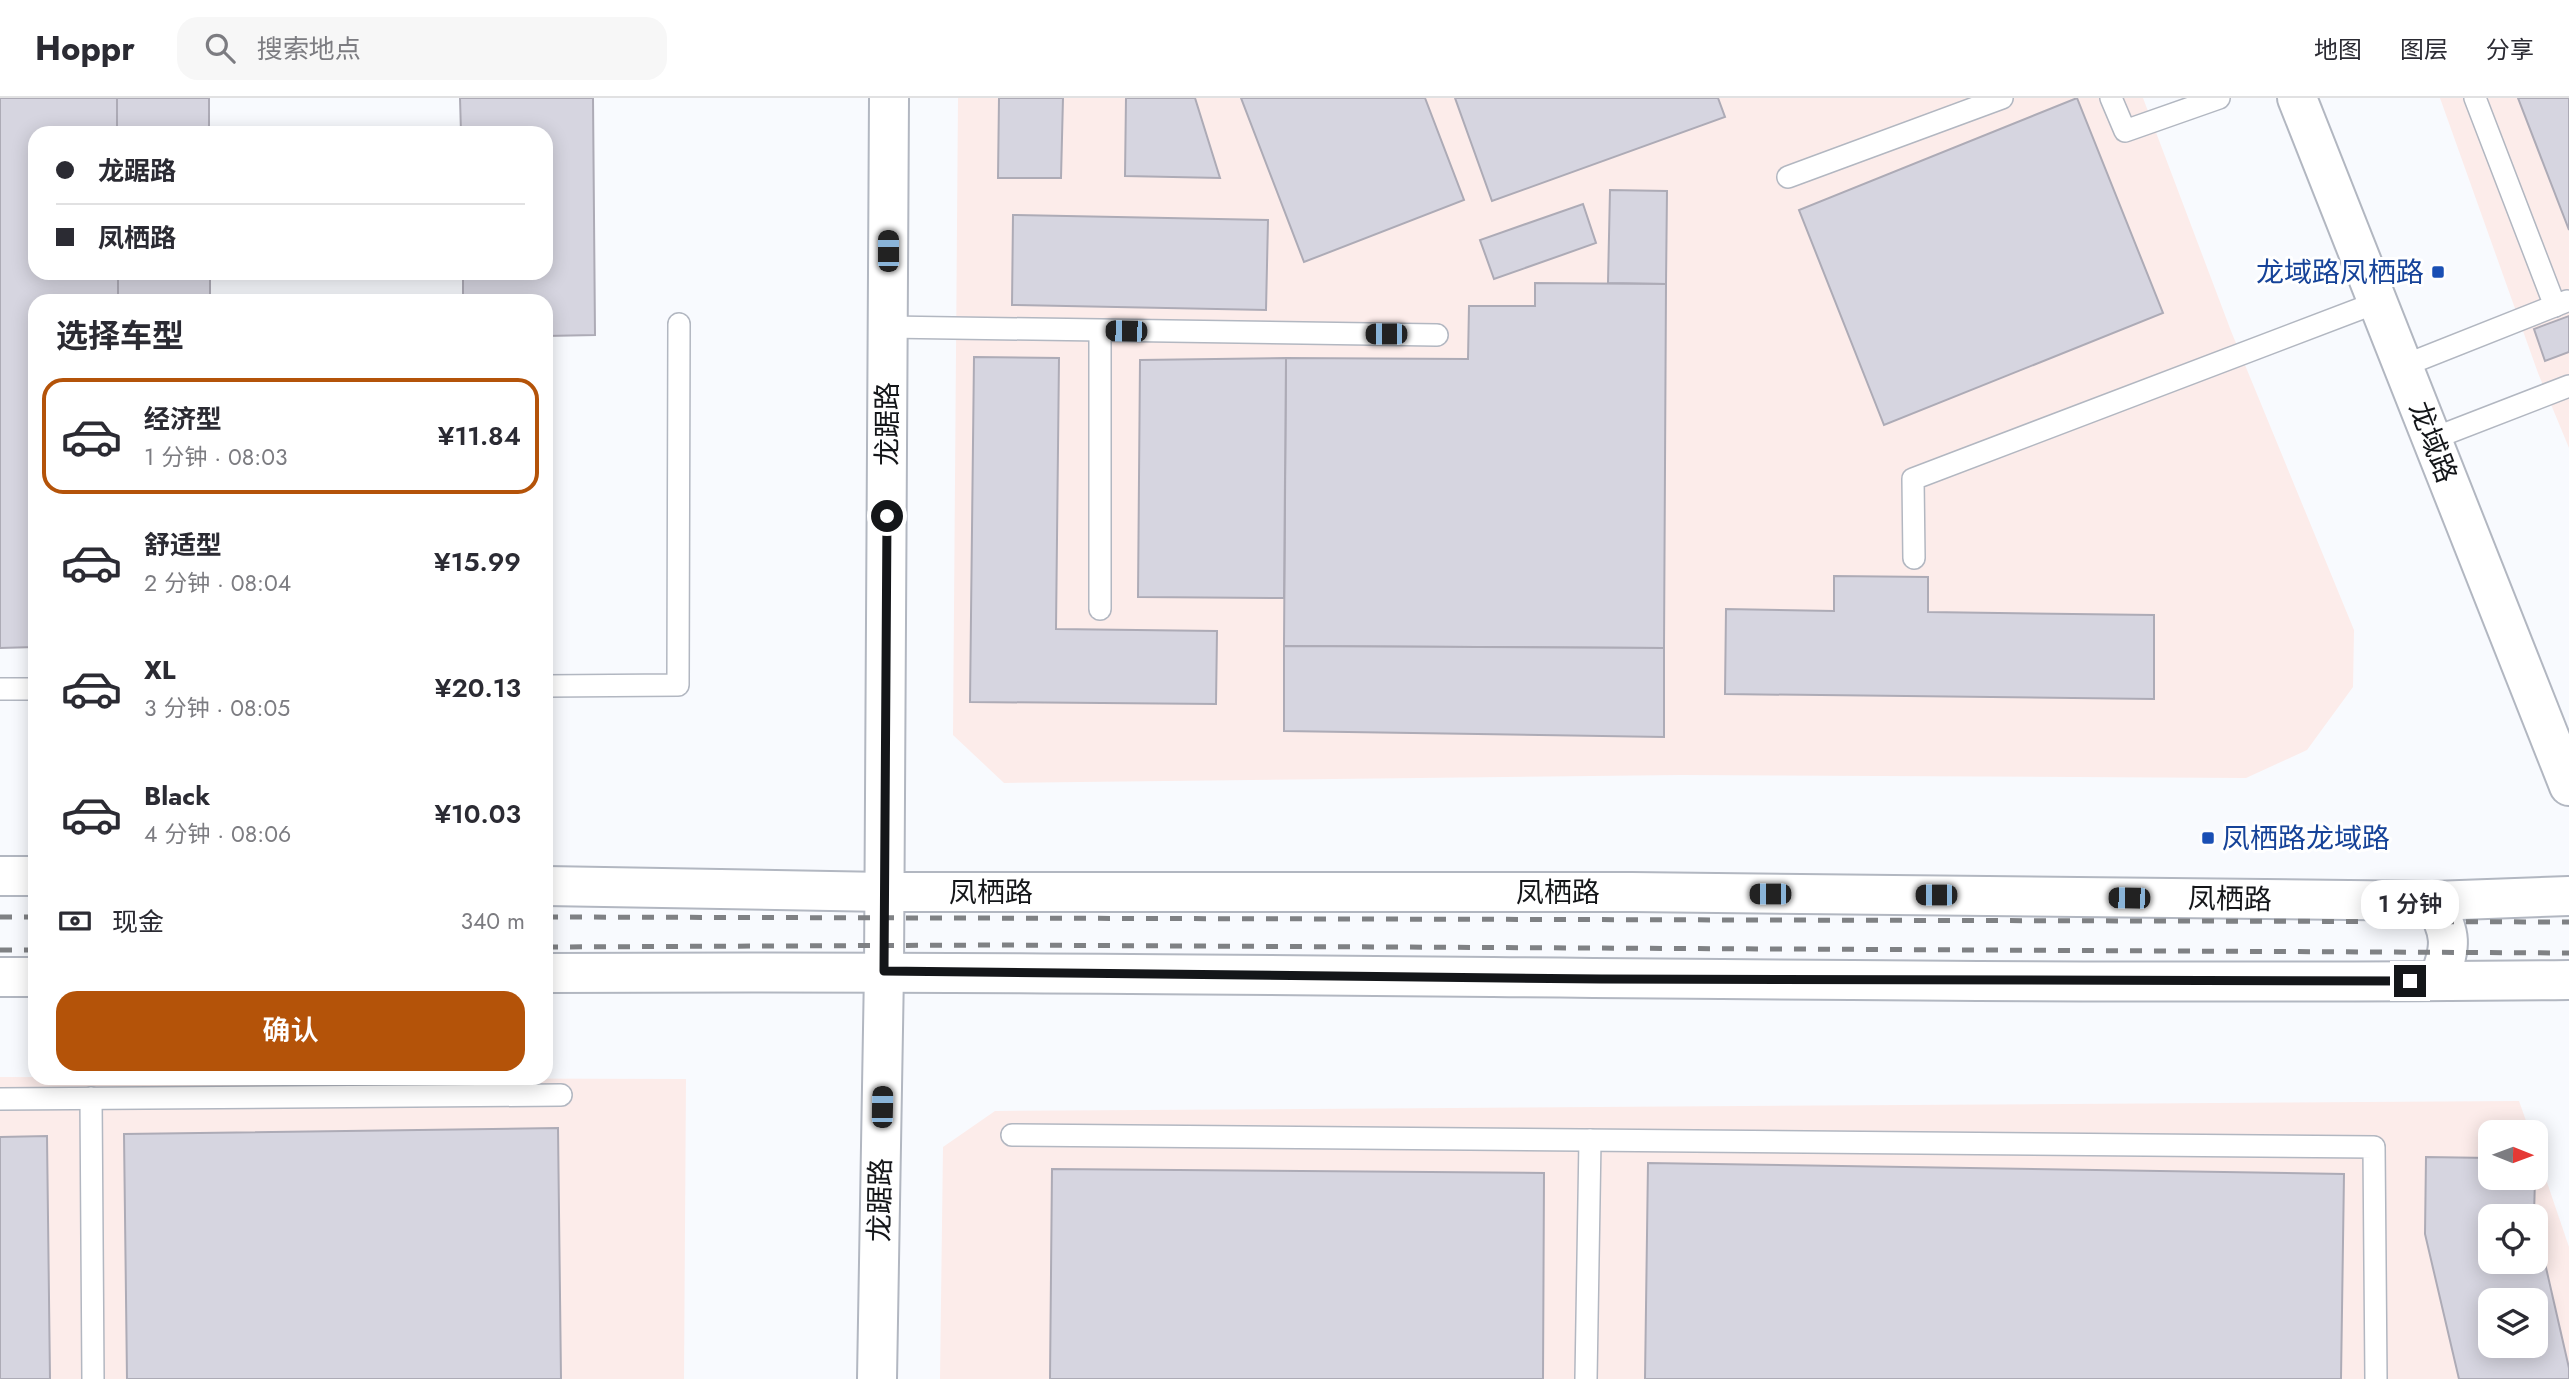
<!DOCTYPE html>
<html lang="zh">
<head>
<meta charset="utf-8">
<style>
  :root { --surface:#fff; --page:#f7f7f7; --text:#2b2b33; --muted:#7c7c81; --line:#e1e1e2; --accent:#b45309 }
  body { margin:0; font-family:Jost,"Noto Sans SC",sans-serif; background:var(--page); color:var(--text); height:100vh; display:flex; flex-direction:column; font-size:26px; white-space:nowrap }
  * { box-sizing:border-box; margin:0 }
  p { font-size:23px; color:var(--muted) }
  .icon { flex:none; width:38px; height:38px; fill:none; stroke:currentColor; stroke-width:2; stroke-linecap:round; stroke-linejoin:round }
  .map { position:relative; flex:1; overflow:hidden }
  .sheet { position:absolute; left:28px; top:196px; width:525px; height:791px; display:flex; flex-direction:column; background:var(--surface); border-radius:21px; box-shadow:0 4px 18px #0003 }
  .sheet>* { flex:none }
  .top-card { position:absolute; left:28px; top:28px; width:525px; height:154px; border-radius:21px; box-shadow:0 4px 18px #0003; display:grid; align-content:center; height:154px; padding:0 28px; background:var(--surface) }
  .needle { width:46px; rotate:91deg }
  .buttons { position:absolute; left:2478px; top:1022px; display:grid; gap:14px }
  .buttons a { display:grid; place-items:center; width:70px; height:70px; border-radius:14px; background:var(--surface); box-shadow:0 4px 18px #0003; font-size:35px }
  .end { position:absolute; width:32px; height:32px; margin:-16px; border:9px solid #141619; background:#fff; box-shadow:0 0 0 4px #fff }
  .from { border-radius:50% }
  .bubble { position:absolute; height:49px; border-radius:21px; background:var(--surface); box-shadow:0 4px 18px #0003; font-size:23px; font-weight:600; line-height:49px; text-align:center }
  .car { position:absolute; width:21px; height:42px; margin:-21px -10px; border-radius:9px; box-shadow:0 0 5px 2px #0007; background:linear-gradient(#222 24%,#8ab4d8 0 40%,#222 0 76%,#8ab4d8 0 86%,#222 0) }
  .top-card b { display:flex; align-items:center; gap:24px; height:66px; font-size:26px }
  .top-card b+b { border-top:2px solid var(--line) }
  .top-card i { width:18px; height:18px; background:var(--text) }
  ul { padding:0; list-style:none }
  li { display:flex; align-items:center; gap:21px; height:116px; margin:0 14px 10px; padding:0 14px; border:4px solid transparent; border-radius:21px }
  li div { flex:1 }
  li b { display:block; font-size:26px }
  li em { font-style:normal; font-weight:600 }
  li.active { border-color:var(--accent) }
  li>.icon { width:63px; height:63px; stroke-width:1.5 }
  h2 { padding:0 28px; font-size:32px; line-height:84px }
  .pay { display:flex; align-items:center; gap:18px; height:77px; padding:0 28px; font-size:26px }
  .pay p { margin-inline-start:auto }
  .action { display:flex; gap:14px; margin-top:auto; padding:14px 28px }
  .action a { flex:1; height:80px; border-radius:21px; background:var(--accent); color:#fff; font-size:28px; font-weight:600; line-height:80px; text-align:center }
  header { display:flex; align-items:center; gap:42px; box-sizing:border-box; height:98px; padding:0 35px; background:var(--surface); border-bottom:2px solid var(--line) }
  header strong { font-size:33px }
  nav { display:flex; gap:38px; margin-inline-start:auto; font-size:24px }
  .search { width:490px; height:63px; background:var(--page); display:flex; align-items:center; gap:18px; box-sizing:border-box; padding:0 24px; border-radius:21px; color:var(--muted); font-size:26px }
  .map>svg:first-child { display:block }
  .industrial { fill:#fcecea; fill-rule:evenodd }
  .building { fill:#d6d5e0; stroke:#adabb6; stroke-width:2; fill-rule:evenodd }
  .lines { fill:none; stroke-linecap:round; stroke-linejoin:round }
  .lane-casing { stroke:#b2b7c1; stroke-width:24 }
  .secondary-casing { stroke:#b2b7c1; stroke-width:42 }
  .lane { stroke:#fff; stroke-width:21 }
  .secondary { stroke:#fff; stroke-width:38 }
  .rail { stroke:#7f8184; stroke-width:5; stroke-dasharray:12 12; stroke-linecap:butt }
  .route { stroke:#141619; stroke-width:9 }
  .transit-dot { fill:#1a4fb4; stroke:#fff; stroke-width:2.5 }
  .labels { text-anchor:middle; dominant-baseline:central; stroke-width:6; stroke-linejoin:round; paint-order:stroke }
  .transit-label { font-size:28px; fill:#164399; stroke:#fff; text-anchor:end }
  .street-label { font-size:28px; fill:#141619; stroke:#fff }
</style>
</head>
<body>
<header>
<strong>Hoppr</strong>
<div class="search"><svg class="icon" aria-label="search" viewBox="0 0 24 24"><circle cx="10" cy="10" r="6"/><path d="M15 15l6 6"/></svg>搜索地点</div>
<nav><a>地图</a><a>图层</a><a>分享</a></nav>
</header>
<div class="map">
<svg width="2569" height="1281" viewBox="0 0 2569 1281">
  <rect width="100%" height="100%" fill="#f8fafe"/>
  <g class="industrial">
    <polygon points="958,0 2143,0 2231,233 2354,532 2353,589 2307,652 2246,680 1681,677 1004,685 953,637"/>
    <polygon points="2440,0 2569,0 2569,350 2538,275"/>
    <polygon points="0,979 686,981 684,1281 0,1281"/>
    <path d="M2519,1003L2530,1034H2490V1080H2536V1052L2569,1149V1281H940L943,1049L995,1013ZM2490,1118H2536V1164H2490ZM2490,1202H2536V1248H2490Z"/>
  </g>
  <g class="building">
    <polygon points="0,0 117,0 117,35 35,35 35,175 118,175 118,203 35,203 35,549 0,550"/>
    <rect x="117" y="0" width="92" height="35"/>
    <polygon points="460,0 593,0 595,237 546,238 546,203 463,203 463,175 546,175 546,35 461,35"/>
    <polygon points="999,0 1063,0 1061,80 998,80"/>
    <polygon points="1126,0 1195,0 1220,80 1125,78"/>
    <polygon points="1241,0 1425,0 1464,102 1304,164"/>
    <polygon points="1455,0 1718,0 1725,19 1492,103"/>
    <polygon points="2077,0 2163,215 1884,327 1799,112"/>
    <polygon points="2518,0 2569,0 2569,132"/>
    <polygon points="1610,92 1667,93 1666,186 1608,185"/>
    <polygon points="1583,106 1596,145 1494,181 1480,142"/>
    <polygon points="1013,117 1268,122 1266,212 1012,207"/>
    <rect x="118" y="175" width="92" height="28"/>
    <polygon points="1535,185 1666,186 1664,550 1284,548 1286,260 1468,261 1469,208 1535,208"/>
    <polygon points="2569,218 2569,254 2545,263 2534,231"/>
    <polygon points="974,259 1059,260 1056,531 1217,533 1216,606 970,604"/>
    <polygon points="1286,260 1284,500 1138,499 1140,262"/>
    <polygon points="1834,478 1928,479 1928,514 2154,517 2154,601 1725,596 1726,511 1834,513"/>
    <polygon points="1284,548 1664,550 1664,639 1284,633"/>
    <polygon points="558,1030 561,1281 127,1281 124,1036"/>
    <polygon points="47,1038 50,1281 0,1281 0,1039"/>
    <path d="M2426,1059L2490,1060V1080H2535L2534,1118H2490V1164H2536V1126L2569,1270V1281H2459L2425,1136ZM2490,1202H2536V1248H2490Z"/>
    <polygon points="1648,1065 2344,1076 2341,1281 1645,1281"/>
    <polygon points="1052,1071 1544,1075 1543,1281 1050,1281"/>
  </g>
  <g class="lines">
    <defs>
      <g id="lane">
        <polyline points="2111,0 2125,33 2219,0"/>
        <polyline points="2475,0 2555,208"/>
        <polyline points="1788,79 2002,0"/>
        <polyline points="888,229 1437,237"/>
        <polyline points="2403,268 2567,203"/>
        <polyline points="2432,341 2569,288"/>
        <polyline points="1914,460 1913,381 2378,204"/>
        <polyline points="1100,511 1100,233"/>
        <polyline points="546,588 678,587 679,226"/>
        <polyline points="0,591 35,591"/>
        <polyline points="91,1000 93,1281"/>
        <polyline points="0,1001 561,997"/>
        <polyline points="1012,1037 2374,1049 2376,1281"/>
        <polyline points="1586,1281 1590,1042"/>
      </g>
      <g id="secondary">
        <polyline points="2297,0 2569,688"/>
        <polyline points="0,778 35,778"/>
        <polyline points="546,788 885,794 1632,794 2433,803 2569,798"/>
        <path d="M2433,803C2452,835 2452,849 2438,883"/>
        <path d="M546,875C1220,871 1895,889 2569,882"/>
        <polyline points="0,879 35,879"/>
        <polyline points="877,1281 884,873 889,0"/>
      </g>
    </defs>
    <use href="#lane" class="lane-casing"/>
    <use href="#secondary" class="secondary-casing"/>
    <use href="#lane" class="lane"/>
    <use href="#secondary" class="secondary"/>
    <g class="rail">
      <polyline points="0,819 35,819"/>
      <polyline points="546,819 2569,824"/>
      <polyline points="546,849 994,847 2569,855"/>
      <polyline points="0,852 35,852"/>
    </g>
  </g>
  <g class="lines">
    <polyline class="route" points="887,418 884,873 1601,881 2410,883"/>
  </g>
  <g class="transit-dot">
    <rect x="2431" y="167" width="14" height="14" rx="3.5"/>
    <rect x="2201" y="733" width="14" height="14" rx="3.5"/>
  </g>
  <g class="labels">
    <g class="transit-label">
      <text x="2424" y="174">龙域路凤栖路</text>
      <text x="2222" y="740" text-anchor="start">凤栖路龙域路</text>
    </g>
    <g class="street-label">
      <text transform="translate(887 326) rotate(-90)">龙踞路</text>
      <text transform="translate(2433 344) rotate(69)">龙域路</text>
      <text x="991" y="794">凤栖路</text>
      <text x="1558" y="794">凤栖路</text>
      <text transform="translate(2230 801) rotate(1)">凤栖路</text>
      <text transform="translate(880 1102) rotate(-89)">龙踞路</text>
    </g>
  </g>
</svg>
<div class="buttons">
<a><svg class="needle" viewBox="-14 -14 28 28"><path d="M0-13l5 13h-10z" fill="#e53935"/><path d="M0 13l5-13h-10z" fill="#7c7c81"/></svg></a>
<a><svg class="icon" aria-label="locate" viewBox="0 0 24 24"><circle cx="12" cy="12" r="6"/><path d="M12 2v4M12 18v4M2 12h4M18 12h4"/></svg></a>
<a><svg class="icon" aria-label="layers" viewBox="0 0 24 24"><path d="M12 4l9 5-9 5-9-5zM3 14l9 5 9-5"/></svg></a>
</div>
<i class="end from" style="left:887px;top:418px"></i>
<i class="end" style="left:2410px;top:883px"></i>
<div class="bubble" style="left:2361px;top:782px;width:98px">1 分钟</div>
<i class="car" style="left:888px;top:153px;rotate:0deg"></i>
<i class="car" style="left:1126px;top:233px;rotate:271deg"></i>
<i class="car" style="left:1386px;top:236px;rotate:270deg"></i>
<i class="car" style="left:1770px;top:796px;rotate:270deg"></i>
<i class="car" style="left:1936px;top:797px;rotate:270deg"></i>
<i class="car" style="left:2129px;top:800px;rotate:271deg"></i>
<i class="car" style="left:882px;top:1009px;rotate:1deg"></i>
<div class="top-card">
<b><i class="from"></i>龙踞路</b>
<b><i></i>凤栖路</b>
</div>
<section class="sheet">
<h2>选择车型</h2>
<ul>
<li class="active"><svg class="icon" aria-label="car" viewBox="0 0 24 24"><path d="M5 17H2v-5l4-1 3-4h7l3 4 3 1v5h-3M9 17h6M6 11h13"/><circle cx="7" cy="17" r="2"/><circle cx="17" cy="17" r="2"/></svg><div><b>经济型</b><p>1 分钟 · 08:03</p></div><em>¥11.84</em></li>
<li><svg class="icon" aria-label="car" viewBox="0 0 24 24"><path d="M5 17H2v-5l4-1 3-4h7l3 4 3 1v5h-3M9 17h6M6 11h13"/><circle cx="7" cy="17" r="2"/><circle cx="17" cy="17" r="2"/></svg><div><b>舒适型</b><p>2 分钟 · 08:04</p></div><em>¥15.99</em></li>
<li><svg class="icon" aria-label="car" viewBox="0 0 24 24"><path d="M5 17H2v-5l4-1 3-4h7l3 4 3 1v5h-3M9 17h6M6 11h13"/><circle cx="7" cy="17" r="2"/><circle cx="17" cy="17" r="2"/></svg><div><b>XL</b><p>3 分钟 · 08:05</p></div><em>¥20.13</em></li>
<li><svg class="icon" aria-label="car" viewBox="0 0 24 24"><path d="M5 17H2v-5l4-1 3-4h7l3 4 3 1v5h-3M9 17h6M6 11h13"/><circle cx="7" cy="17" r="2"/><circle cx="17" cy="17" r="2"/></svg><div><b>Black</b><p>4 分钟 · 08:06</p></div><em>¥10.03</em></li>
</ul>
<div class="pay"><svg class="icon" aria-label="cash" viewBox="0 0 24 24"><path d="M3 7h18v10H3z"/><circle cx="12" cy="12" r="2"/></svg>现金<p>340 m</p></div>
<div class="action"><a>确认</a></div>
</section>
</div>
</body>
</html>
